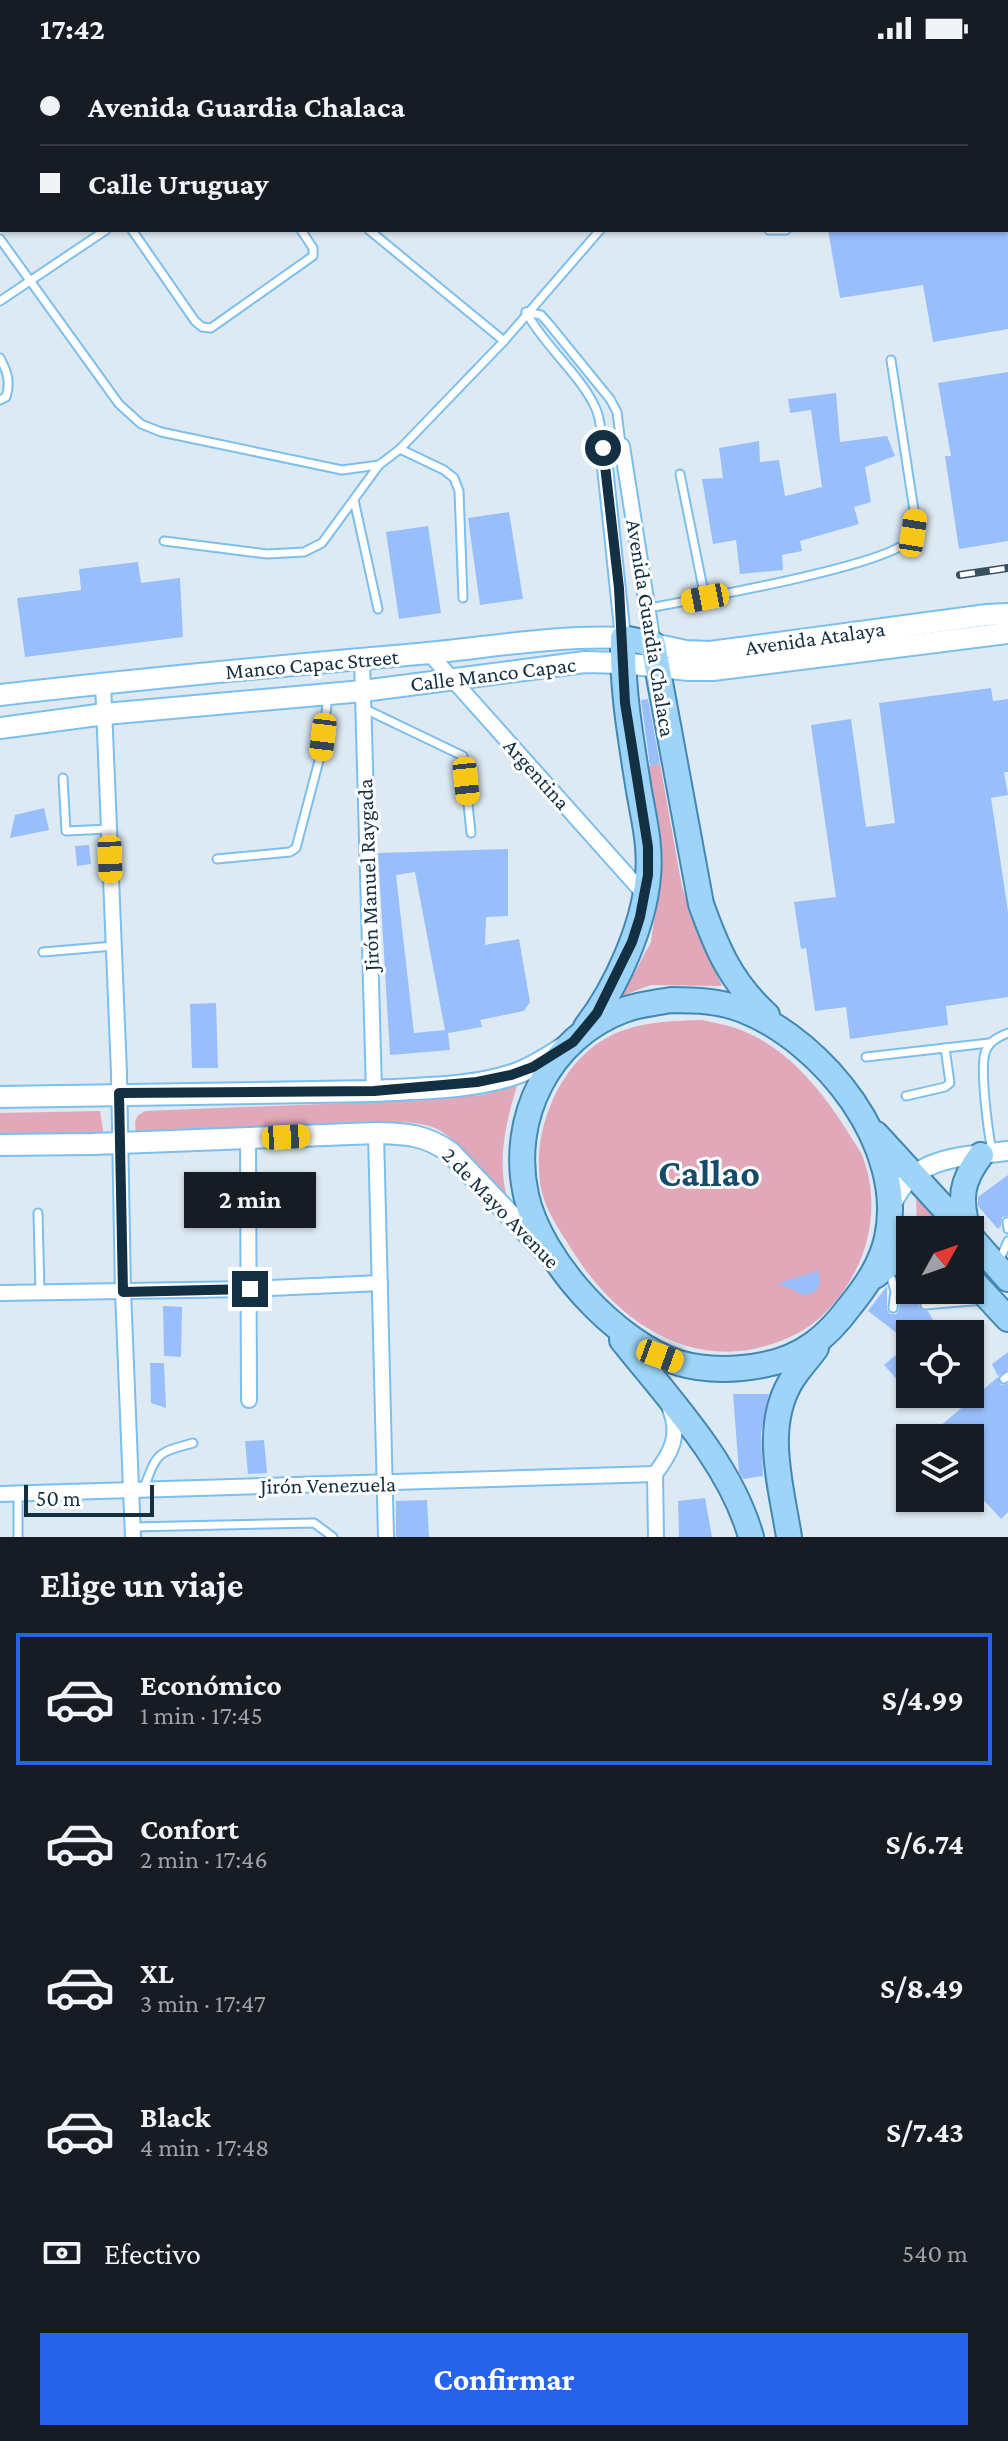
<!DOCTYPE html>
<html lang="es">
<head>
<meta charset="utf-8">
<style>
  :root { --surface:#171b24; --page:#242831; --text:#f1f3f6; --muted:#9ea1a6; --line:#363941; --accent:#2563eb }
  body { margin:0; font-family:"Crimson Pro",serif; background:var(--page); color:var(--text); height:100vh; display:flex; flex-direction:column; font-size:30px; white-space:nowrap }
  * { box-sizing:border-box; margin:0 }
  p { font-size:26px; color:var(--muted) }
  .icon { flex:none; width:44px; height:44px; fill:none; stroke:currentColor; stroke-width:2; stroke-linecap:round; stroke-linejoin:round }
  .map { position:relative; height:1481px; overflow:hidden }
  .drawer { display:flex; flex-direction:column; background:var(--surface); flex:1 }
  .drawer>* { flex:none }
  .hud { position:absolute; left:0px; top:0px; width:1008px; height:176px; box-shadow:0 2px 6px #0004; display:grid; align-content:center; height:176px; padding:0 40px; background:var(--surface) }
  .needle { width:52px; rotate:50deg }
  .buttons { position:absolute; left:896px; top:1160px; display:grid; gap:16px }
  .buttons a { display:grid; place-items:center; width:88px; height:88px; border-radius:0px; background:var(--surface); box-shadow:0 2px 6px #0004; font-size:40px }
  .scale { position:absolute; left:24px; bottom:20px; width:130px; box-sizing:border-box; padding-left:8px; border:4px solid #133042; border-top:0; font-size:22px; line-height:28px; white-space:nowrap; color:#133042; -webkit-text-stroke:6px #fff; paint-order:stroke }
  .end { position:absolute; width:36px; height:36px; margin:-18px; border:10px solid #133042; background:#fff; box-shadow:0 0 0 4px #fff }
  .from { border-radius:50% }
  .bubble { position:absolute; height:56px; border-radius:0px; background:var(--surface); box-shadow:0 2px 6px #0004; font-size:26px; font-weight:700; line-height:56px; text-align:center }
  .car { position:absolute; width:24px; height:48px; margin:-24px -12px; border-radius:10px; box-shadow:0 0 6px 2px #0007; background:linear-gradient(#f5c518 24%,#345 0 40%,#f5c518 0 76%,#345 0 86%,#f5c518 0) }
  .hud b { display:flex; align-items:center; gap:28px; height:76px; font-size:30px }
  .hud b+b { border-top:2px solid var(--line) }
  .hud i { width:20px; height:20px; background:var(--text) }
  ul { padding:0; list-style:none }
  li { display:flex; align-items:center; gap:24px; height:132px; margin:0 16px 12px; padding:0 24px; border:4px solid transparent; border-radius:0px }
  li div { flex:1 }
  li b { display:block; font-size:30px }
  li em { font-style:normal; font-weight:700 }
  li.selected { border-color:var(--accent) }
  li>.icon { width:72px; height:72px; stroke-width:1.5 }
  h2 { padding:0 40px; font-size:36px; line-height:96px }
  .pay { display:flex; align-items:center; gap:20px; height:88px; padding:0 40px; font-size:30px }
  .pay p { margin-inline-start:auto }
  .primary-button { display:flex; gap:16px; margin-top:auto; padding:16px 40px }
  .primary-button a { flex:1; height:92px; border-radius:0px; background:var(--accent); color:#fff; font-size:32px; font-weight:700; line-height:92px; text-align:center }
  .status { display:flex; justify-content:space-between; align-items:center; height:56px; padding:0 40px; background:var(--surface); direction:ltr }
  .status svg { height:22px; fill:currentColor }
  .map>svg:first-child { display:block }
  .green { fill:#e1a8b9 }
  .building { fill:#98befb; fill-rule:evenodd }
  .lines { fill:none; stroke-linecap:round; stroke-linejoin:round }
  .service-casing { stroke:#7bbfee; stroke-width:11 }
  .minor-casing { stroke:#7bbfee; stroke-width:18 }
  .tertiary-casing { stroke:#7bbfee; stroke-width:22 }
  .secondary-casing { stroke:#7bbfee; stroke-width:24 }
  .primary-casing { stroke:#4288b4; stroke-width:28 }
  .service { stroke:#fff; stroke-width:7 }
  .minor { stroke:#fff; stroke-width:14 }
  .tertiary { stroke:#fff; stroke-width:18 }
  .secondary { stroke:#fff; stroke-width:20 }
  .primary { stroke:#9dd4f7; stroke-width:24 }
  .rail-casing { stroke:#355060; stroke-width:8 }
  .rail { stroke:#fff; stroke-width:5; stroke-dasharray:15; stroke-linecap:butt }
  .route { stroke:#133042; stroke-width:10 }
  .labels { text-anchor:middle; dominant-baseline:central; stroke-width:6; stroke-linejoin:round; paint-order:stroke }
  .street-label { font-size:22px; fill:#133042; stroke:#fff }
  .town-label { font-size:38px; font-weight:bold; fill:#154b6b; stroke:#fff }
</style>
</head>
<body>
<div class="status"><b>17:42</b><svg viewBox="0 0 49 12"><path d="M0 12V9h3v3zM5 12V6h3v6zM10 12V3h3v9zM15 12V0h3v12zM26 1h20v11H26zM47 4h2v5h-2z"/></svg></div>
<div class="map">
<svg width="1008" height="1481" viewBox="0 0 1008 1481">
  <rect width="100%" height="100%" fill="#ddeaf4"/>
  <g class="green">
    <polygon points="660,708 682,831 702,886 722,930 651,929 622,940 651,886 661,810 644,711"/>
    <path d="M702,964C715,967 730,969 743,975C789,993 824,1037 849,1078C853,1085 859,1092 862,1099C878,1138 873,1185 852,1221C840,1243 821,1265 798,1277C703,1327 616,1270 567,1186C556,1169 542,1147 540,1126C532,1067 565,994 624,974C650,965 675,965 702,964Z"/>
    <path d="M517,1030C505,1069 496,1109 509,1148C491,1128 462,1087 439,1074C428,1068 415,1067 402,1066L148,1081L136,1076C134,1065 135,1060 145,1055L423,1044L483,1039Z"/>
    <polygon points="100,1055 104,1080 0,1081 0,1057"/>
    <polygon points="916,1136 950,1174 917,1174"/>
  </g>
  <g class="building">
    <polygon points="828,174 1008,174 1008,273 933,286 923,229 840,242"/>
    <polygon points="1008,316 1008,485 959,493 945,400 951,400 938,327"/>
    <polygon points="836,337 840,386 887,380 895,400 865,411 871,446 854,451 859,468 800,485 802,495 782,499 783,514 740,518 736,484 713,488 702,423 723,422 719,392 759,385 760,406 779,404 785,440 822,431 811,354 790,357 788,343"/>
    <polygon points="509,456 523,543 480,549 468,462"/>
    <polygon points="428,470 441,557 399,563 386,476"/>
    <polygon points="138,506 141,527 180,522 183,581 25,601 17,542 81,534 79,513"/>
    <polygon points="991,632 993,645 1008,643 1008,716 1004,716 1008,739 991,742 1008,856 1008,941 946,950 948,969 850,983 846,951 815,955 806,892 801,893 794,846 836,841 811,669 851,663 866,771 895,767 879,647"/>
    <polygon points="648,643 660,708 650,710 641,644"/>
    <polygon points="44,752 49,774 10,782 15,759"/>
    <polygon points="89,789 91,808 77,810 75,790"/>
    <path d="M508,793V860L486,861L485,889L519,883L530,946L524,955L480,964L482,971L448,977L450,994L390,999L378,797ZM415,816L445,974L414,977L396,819Z"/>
    <polygon points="216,947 218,1012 192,1012 190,948"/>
    <polygon points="1008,1119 1008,1160 1002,1161 1001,1170 998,1173 978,1150 978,1141"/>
    <polygon points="818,1215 820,1226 817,1234 809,1238 804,1239 778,1227"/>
    <polygon points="910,1226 910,1234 927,1234 926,1242 921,1244 919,1250 922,1254 928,1255 935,1268 922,1278 910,1278 910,1322 902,1329 884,1309 910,1287 868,1255 887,1230 887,1254 890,1258 896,1258 899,1253 901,1236 900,1228"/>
    <polygon points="163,1250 182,1251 181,1301 164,1300"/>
    <polygon points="1008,1296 1008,1314 998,1320 992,1308"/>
    <polygon points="150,1307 164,1307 166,1352 151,1347"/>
    <polygon points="998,1321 1001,1329 1008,1328 1008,1456 1001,1463 970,1429 970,1382 926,1382"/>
    <polygon points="733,1338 769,1338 761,1378 763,1420 743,1423 739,1416"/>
    <polygon points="264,1384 267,1417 248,1418 245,1385"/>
    <polygon points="705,1442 712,1481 679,1481 678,1445"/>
    <polygon points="427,1444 429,1481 396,1481 396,1445"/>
  </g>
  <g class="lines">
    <defs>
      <g id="service">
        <polyline points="17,0 19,2"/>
        <polyline points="906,0 909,2"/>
        <polyline points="92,2 95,0"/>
        <polyline points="233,2 235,0"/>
        <polyline points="291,2 293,0"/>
        <polyline points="511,2 513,0"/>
        <polyline points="751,2 752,0"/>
        <polyline points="1006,87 1008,88"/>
        <polyline points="1006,125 1008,125"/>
        <polyline points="132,174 195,265 202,271 211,272 313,200 313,192 301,174"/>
        <polyline points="369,174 504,285"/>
        <polyline points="769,174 786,174"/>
        <polyline points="0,183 119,348 141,368 161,376 342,414 379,409 400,393 504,285 600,174"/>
        <polyline points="0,245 106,174"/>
        <polyline points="526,256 541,259 549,268 610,343 617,356 621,388"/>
        <path d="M526,256C545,291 581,319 596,353C601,364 601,378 603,390"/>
        <path d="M0,302C7,315 11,326 6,341L0,344"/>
        <polyline points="400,393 444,414 454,422 459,435 463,542"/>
        <polyline points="680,418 705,542"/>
        <polyline points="354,444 378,553"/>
        <polyline points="164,485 267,498 304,496 322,487 379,409"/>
        <path d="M649,552C692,544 887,510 909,484C914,478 914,468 915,461L891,304"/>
        <polyline points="363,652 463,700 471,777"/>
        <polyline points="63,722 66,775 109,773"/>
        <polyline points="217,803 290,796 296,792 321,697 328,641"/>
        <polyline points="43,896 114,890"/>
        <polyline points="866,1001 989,987"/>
        <polyline points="906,1040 945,1031 950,1027 945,992"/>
        <path d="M992,1095C988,1075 980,1015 985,997C988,986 998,981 1008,977"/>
        <polyline points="38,1157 40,1236"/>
        <polyline points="1007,1166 1008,1173"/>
        <polyline points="999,1205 1008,1185"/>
        <polyline points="889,1215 895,1235 893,1252"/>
        <polyline points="925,1249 983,1244"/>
        <polyline points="1004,1323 1008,1320"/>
        <path d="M144,1432C157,1397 156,1397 193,1387"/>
        <polyline points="18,1438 18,1481"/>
        <polyline points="132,1471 314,1467 333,1481"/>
      </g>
      <g id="minor">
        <polyline points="623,582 603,392 606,386 612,383 622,390 653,588"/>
        <polyline points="429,597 645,839"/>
        <polyline points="362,603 374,1035"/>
        <polyline points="103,627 119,1017 123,1236 133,1481"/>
        <polyline points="376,1077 386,1481"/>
        <polyline points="248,1083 249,1344"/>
        <polyline points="0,1237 250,1233 380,1227"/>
        <path d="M655,1418C671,1397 681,1379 670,1353"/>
        <polyline points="655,1418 656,1481"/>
        <path d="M0,1438C218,1431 437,1425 655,1418"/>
      </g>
      <path id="tertiary" d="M890,1154C908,1100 960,1101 1008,1095"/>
      <g id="secondary">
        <polyline points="653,588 686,595 710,596 987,559 1008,558"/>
        <path d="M0,639C139,623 278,610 418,598C486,592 554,579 623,582"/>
        <polyline points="0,672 105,658 363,635 585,606 623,607 689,614 713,614 1008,577"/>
        <path d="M0,1041L374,1035C419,1032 469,1033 512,1019C531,1013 547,1002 563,992"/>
        <path d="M0,1089L93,1088L376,1077C406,1078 424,1078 450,1096L544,1195"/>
      </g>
      <g id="primary">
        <path d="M671,944C696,944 720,945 743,954C824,986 907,1090 887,1182C881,1208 867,1229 850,1250C827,1281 802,1302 763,1309C736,1314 706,1315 679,1307C616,1287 540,1204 526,1139C509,1062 549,982 624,954C639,948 656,947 671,944Z"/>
        <path d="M586,971C616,932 644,870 648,820C651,791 644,763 639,735C631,684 622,634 623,582L653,588L701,848C717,893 731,926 767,959"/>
        <polyline points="876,1078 964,1174"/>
        <path d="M968,1174C959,1143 961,1125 981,1099"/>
        <polyline points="970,1180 1008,1223"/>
        <polyline points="875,1220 897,1202 910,1199"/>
        <polyline points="970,1222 1008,1263"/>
        <path d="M622,1284C669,1343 731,1408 751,1481"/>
        <path d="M789,1481C781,1429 762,1369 793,1322C800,1311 809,1302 816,1292"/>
      </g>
    </defs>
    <use href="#service" class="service-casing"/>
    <use href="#minor" class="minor-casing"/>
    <use href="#tertiary" class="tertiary-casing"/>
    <use href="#secondary" class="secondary-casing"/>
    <use href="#primary" class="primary-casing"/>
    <use href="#service" class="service"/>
    <use href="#minor" class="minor"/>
    <use href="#tertiary" class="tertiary"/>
    <use href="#secondary" class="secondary"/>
    <use href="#primary" class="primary"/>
    <defs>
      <polyline id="rail" points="960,519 1008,512"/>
    </defs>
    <use href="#rail" class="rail-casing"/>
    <use href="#rail" class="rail"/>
  </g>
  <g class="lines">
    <polyline class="route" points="250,1233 123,1236 119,1037 374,1035 477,1026 511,1019 533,1011 573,986 597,957 632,886 640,861 648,819 648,791 625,647 619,532 603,392"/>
  </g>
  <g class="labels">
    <g class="street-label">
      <text transform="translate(651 572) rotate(81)">Avenida Guardia Chalaca</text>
      <text transform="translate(815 582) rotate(-8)">Avenida Atalaya</text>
      <text transform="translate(312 608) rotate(-5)">Manco Capac Street</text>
      <text transform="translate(493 618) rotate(-7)">Calle Manco Capac</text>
      <text transform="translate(537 718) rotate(48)">Argentina</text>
      <text transform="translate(368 819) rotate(-92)">Jirón Manuel Raygada</text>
      <text transform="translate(501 1152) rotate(46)">2 de Mayo Avenue</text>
      <text transform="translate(328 1429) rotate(-1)">Jirón Venezuela</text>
    </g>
    <g class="town-label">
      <text x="709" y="1117">Callao</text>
    </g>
  </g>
</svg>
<div class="buttons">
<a><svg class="needle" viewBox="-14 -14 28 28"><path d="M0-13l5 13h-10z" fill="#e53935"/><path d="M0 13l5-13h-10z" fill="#9ea1a6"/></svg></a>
<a><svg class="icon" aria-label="locate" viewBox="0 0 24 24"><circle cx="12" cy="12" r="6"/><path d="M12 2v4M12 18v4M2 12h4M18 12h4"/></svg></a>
<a><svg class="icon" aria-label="layers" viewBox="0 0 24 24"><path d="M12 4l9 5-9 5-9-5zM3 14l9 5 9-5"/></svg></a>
</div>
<div class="scale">50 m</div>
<i class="end from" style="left:603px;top:392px"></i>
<i class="end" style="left:250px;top:1233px"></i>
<div class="bubble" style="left:184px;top:1116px;width:132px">2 min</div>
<i class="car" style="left:913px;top:477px;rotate:9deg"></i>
<i class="car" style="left:705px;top:542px;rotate:259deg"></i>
<i class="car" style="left:323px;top:681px;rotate:187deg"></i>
<i class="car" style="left:466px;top:725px;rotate:174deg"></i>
<i class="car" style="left:110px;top:803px;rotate:178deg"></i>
<i class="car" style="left:286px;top:1081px;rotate:87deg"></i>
<i class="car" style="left:660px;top:1300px;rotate:110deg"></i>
<div class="hud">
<b><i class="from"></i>Avenida Guardia Chalaca</b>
<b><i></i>Calle Uruguay</b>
</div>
</div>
<section class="drawer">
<h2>Elige un viaje</h2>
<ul>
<li class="selected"><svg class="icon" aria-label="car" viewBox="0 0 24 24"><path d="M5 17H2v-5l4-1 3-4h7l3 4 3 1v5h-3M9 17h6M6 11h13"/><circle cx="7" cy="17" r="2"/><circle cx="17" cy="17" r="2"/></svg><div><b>Económico</b><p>1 min · 17:45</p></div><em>S/4.99</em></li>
<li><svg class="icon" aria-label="car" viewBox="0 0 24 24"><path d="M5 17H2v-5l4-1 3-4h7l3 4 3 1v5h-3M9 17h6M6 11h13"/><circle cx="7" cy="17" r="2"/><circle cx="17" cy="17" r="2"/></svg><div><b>Confort</b><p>2 min · 17:46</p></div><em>S/6.74</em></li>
<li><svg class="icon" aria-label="car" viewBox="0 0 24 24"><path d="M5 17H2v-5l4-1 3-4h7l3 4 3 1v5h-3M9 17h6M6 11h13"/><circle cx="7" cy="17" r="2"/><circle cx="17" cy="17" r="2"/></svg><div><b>XL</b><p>3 min · 17:47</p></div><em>S/8.49</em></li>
<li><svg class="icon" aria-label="car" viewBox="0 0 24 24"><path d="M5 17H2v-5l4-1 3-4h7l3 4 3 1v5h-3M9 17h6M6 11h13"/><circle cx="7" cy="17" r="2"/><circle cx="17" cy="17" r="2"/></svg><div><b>Black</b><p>4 min · 17:48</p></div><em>S/7.43</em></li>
</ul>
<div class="pay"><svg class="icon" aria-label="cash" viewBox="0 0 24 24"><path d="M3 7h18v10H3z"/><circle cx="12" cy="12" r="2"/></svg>Efectivo<p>540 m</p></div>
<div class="primary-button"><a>Confirmar</a></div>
</section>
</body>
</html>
